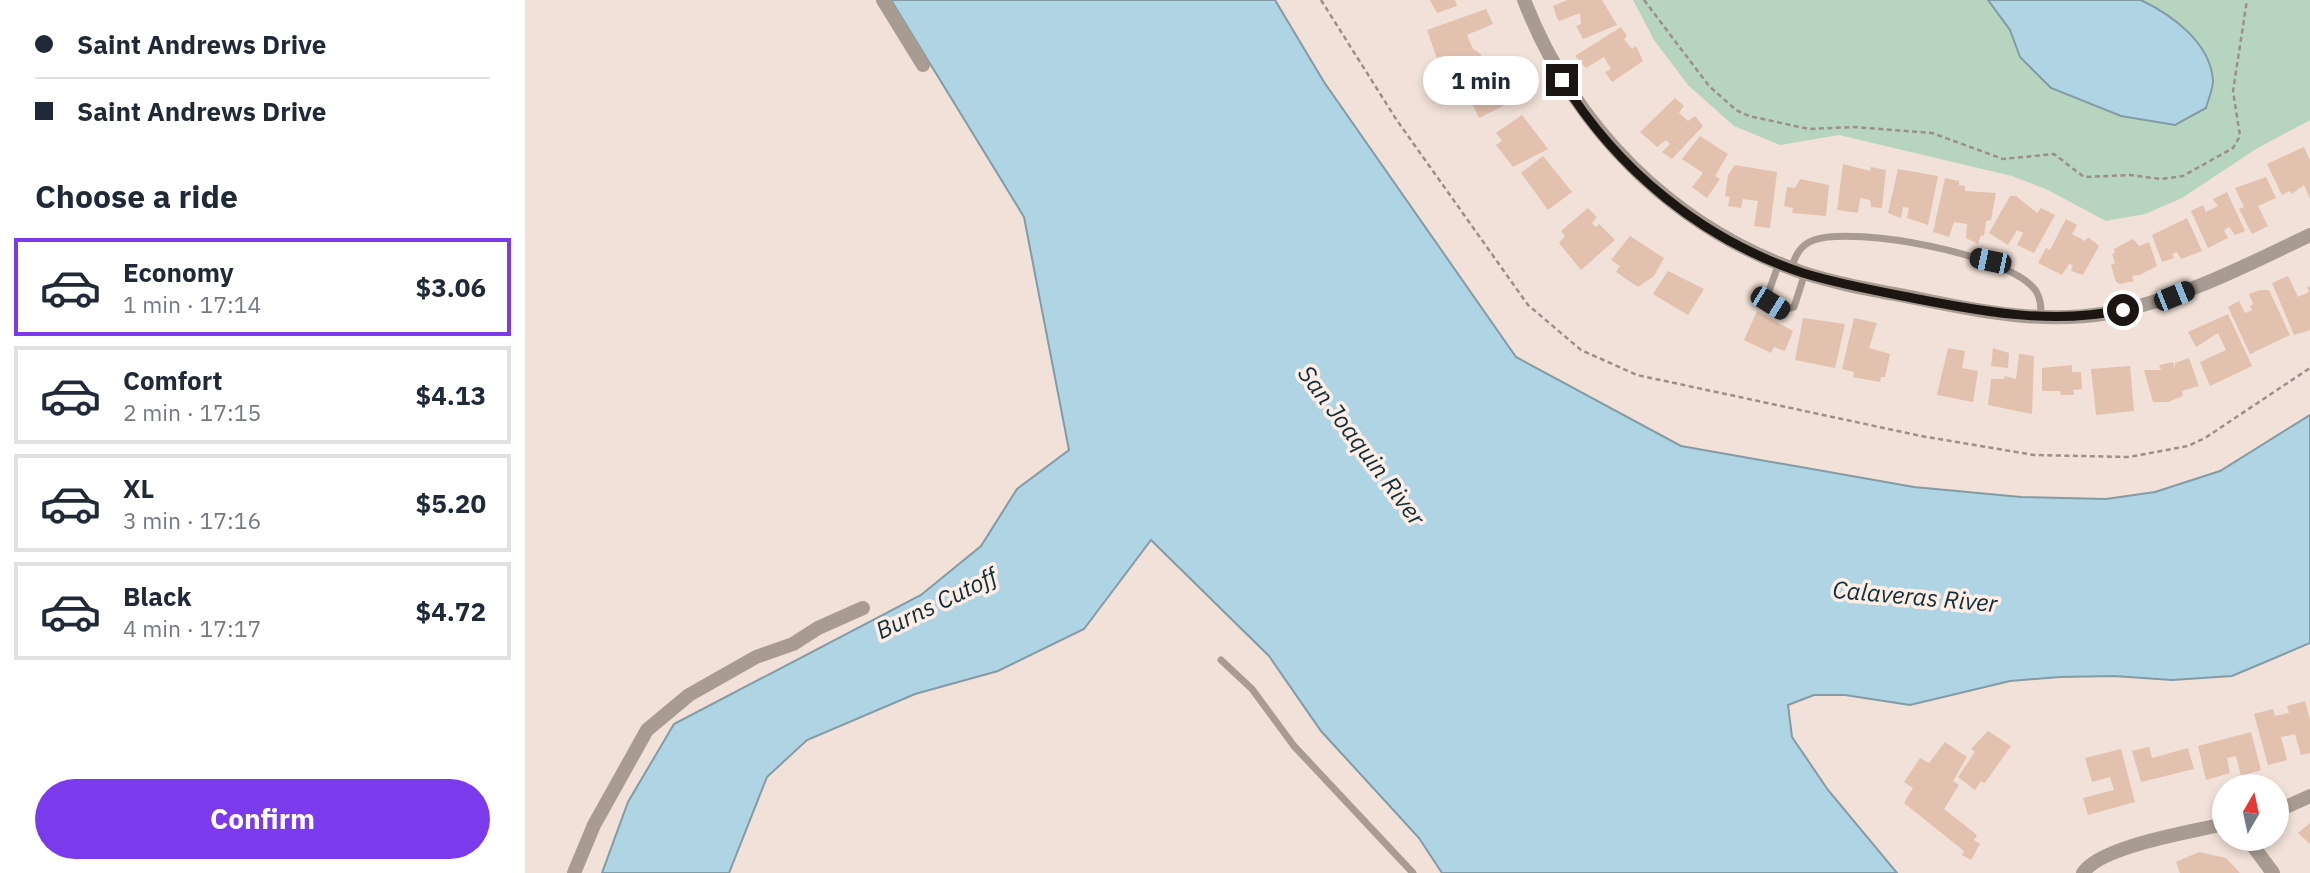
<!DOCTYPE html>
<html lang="en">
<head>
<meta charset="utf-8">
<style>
  :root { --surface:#fff; --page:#f6f6f7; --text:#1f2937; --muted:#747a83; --line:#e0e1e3; --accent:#7c3aed }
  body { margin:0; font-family:"IBM Plex Sans",sans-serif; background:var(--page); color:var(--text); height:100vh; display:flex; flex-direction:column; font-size:26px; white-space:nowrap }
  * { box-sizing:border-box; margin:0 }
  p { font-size:23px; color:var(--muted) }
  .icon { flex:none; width:38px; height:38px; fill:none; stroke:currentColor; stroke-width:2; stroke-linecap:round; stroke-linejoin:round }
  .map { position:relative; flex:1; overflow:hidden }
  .drawer { display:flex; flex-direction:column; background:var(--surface); width:525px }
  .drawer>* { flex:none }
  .guide { display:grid; align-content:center; height:154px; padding:0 35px; background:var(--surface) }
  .needle { width:46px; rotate:9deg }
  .buttons { position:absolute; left:1687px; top:774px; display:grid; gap:14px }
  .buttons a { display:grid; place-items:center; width:77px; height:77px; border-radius:50%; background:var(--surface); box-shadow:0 4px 10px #0003; font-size:35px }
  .end { position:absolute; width:32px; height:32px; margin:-16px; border:9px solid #1c1613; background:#fff; box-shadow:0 0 0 4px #fff }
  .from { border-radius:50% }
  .bubble { position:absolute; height:49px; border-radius:24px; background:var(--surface); box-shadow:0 4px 10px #0003; font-size:23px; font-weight:800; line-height:49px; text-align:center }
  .car { position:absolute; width:21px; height:42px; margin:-21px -10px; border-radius:9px; box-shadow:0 0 5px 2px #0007; background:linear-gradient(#222 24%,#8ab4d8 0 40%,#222 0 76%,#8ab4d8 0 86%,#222 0) }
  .guide b { display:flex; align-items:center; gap:24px; height:66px; font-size:26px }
  .guide b+b { border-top:2px solid var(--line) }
  .guide i { width:18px; height:18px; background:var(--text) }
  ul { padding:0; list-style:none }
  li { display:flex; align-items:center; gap:21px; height:98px; margin:0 14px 10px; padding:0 21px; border:4px solid var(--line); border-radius:0px }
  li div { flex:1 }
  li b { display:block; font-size:26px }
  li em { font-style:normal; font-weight:800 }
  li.selected { border-color:var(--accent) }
  li>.icon { width:63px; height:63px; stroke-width:1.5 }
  h2 { padding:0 35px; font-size:32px; line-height:84px }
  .cta { display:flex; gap:14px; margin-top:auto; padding:14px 35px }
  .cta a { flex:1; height:80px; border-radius:42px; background:var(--accent); color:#fff; font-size:28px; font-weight:800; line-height:80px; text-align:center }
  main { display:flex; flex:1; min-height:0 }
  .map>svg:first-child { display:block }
  .green { fill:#b7d4bf }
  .water { fill:#afd4e4; stroke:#839ba5; stroke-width:2 }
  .building { fill:#e2c1af }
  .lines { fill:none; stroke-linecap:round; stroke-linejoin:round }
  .path { stroke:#9b8f88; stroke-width:2.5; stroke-dasharray:5 3.5; stroke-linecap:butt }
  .lane { stroke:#a89c92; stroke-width:7 }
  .street { stroke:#a89c92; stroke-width:14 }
  .route { stroke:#1c1613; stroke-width:9 }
  .labels { text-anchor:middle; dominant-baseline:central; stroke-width:7; stroke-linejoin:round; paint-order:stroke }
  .water-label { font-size:24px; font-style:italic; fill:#0d2f3c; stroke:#feeee6 }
</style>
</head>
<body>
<main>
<section class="drawer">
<div class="guide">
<b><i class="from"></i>Saint Andrews Drive</b>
<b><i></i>Saint Andrews Drive</b>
</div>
<h2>Choose a ride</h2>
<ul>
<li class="selected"><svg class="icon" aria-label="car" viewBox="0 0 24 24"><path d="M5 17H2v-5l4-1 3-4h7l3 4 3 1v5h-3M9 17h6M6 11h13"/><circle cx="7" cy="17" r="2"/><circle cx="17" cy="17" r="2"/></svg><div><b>Economy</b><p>1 min · 17:14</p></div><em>$3.06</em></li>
<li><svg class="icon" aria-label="car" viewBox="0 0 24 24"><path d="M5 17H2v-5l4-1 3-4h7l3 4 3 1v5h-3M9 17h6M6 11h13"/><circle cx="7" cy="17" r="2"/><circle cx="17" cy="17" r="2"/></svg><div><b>Comfort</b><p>2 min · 17:15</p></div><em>$4.13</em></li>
<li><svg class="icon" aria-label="car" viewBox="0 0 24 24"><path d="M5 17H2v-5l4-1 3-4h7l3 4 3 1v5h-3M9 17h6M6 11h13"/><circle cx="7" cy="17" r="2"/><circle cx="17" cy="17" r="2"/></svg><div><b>XL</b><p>3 min · 17:16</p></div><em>$5.20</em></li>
<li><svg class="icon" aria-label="car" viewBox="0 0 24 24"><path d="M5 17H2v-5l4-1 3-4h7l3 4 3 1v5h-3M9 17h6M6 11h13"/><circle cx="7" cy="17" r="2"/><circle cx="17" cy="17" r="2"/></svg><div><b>Black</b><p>4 min · 17:17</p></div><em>$4.72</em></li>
</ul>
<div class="cta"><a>Confirm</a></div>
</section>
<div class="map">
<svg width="1785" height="873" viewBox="0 0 1785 873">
  <rect width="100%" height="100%" fill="#f1e1d8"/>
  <polygon class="green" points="1108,0 1785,0 1785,120 1731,149 1657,198 1620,214 1581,221 1521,189 1487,176 1314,135 1255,145 1209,126 1163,85 1129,40"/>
  <g class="water">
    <polygon points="366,0 750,0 799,82 991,357 1156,446 1389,487 1496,497 1581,499 1630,492 1695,471 1785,415 1785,643 1707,676 1647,680 1589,676 1535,677 1485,681 1385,705 1320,695 1289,695 1263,705 1267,737 1303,790 1372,873 917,873 894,838 796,731 744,656 626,540 559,629 473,671 390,694 282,740 242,777 204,873 77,873 103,802 149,724 396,595 456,546 492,489 544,450 499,217"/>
    <path d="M1463,0H1616C1647,15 1686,43 1688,81C1688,89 1683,100 1681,108L1650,125L1596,116L1526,88L1495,57L1485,30Z"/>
  </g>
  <g class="building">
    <polygon points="905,0 930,0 932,6 912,13"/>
    <polygon points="1042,0 1077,0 1092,25 1058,39 1051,26 1056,24 1055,13 1034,21 1032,18 1028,6"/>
    <polygon points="961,9 968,24 942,35 948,49 956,54 955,59 923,71 921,64 912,58 902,30"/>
    <polygon points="1096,27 1102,36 1099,39 1107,49 1111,46 1118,61 1087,82 1080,72 1086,69 1079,57 1061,68 1050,56"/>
    <polygon points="976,69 985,87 974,94 980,105 954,118 941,91 960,80 958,76"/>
    <polygon points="1150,98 1159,106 1154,113 1163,121 1170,116 1178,126 1147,159 1137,152 1145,144 1141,140 1132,147 1115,132"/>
    <polygon points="997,115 1023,149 988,167 971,145 977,141 971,133"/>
    <polygon points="1175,136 1203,154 1190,176 1195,179 1182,198 1167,187 1178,173 1157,159"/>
    <polygon points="1779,147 1785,160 1785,199 1779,185 1767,194 1765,191 1757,195 1742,164"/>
    <polygon points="1018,156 1047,192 1023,210 996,173"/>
    <polygon points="1318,164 1345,171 1346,167 1361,170 1357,208 1346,207 1345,200 1335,198 1333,213 1312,210"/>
    <polygon points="1210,165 1252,172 1245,228 1229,226 1233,201 1218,199 1216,208 1203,206 1205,197 1200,196 1203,175"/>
    <polygon points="1373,169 1413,176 1403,225 1382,218 1384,208 1378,207 1376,218 1363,213"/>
    <polygon points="1741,177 1751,198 1733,206 1743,226 1727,234 1714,209 1719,207 1710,188"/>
    <polygon points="1420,178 1434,181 1434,185 1440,186 1440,191 1471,193 1466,220 1461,221 1459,236 1456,235 1453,244 1441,238 1442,224 1429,222 1424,237 1408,232"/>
    <polygon points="1275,179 1304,185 1301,216 1267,213 1268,208 1259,206 1262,187 1270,188"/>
    <polygon points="1702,192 1720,231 1710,235 1704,227 1699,230 1703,238 1683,248 1666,211 1678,205 1681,212 1693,206 1688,199"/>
    <polygon points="1485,196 1491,196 1512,213 1516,208 1530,215 1509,253 1492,245 1498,233 1492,230 1483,245 1464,233"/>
    <polygon points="1063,208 1072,217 1067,223 1071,227 1074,224 1090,240 1056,270 1034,243 1040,236 1036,231"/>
    <polygon points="1662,218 1677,251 1656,259 1652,252 1647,254 1649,258 1637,262 1627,235"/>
    <polygon points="1541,219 1552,225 1547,234 1560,241 1563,237 1574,246 1558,275 1546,271 1548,265 1544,264 1537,275 1513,263 1521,248 1525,250"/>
    <polygon points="1105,236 1139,258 1129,276 1113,287 1091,272 1095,266 1086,260"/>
    <polygon points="1608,239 1614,246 1624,242 1632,266 1615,275 1607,276 1609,281 1595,284 1591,282 1586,265 1590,263 1587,254 1590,253 1589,249"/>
    <polygon points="1143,271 1179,289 1163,315 1128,294"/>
    <polygon points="1763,276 1773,297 1784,292 1782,287 1785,286 1785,330 1769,335 1747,283"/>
    <polygon points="1735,290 1744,290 1765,335 1725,354 1703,307 1714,301 1720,313 1727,310 1725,306 1728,304 1724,294"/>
    <polygon points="1232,311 1268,331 1260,351 1249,347 1246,353 1219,340"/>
    <polygon points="1703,314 1727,366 1685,386 1675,362 1701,350 1693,333 1671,347 1663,332"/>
    <polygon points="1278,318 1320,324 1310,368 1270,360"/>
    <polygon points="1329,318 1352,323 1344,348 1365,354 1360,377 1356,377 1355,382 1328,377 1329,372 1317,369"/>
    <polygon points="1423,348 1440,351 1437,368 1453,371 1448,402 1412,395"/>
    <polygon points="1468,348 1484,353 1483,368 1466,366"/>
    <polygon points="1494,354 1509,356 1507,414 1463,405 1466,379 1479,379 1480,376 1491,379"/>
    <polygon points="1664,358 1674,386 1657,391 1658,396 1643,402 1628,402 1619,370 1636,370 1634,365 1648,362 1650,368 1650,363"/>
    <polygon points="1547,365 1547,372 1556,372 1557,389 1548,390 1549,395 1536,395 1535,391 1517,391 1517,368"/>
    <polygon points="1605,366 1609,411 1571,415 1566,369"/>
    <polygon points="1780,701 1785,720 1785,753 1776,755 1770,734 1756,737 1762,760 1743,765 1729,714 1748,709 1750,716 1764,713 1762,706"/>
    <polygon points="1463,731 1486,746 1460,783 1456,781 1450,790 1433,777 1450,752 1446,749"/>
    <polygon points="1726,732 1736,770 1716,776 1711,756 1702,758 1705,773 1681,780 1673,746"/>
    <polygon points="1420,742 1442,757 1428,781 1434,785 1419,809 1452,835 1449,840 1455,844 1446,860 1437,855 1439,851 1379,803 1388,788 1379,782 1395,758 1404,763"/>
    <polygon points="1624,747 1627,758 1663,748 1669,769 1616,782 1607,751"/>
    <polygon points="1596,749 1610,802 1563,815 1558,798 1589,790 1585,777 1567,782 1560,758"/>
    <polygon points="1785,823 1785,844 1773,833"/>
    <polygon points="1674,852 1701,858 1715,873 1655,873 1651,862"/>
  </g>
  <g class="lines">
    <g class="path">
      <polyline points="796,0 871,119 1003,305 1056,350 1112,375 1396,436 1509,455 1604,457 1663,446 1680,438 1785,368"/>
      <polyline points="1119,0 1184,86 1211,110 1224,116 1284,129 1329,127 1407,133 1478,159 1529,154 1559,177 1605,175 1636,179 1658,176 1708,148 1715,136 1708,91 1722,0"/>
    </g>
    <g class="lane">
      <polyline points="1254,263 1244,291 1245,303 1257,310 1269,307 1280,273"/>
      <path d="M1266,268C1271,255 1275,245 1289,240C1330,226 1486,254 1511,291C1516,299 1516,308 1516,317"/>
      <polyline points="696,660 727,689 769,746 888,873"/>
    </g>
    <g class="street">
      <polyline points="358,0 398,65"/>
      <path d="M999,0C1049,128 1146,226 1276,272C1315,285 1355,291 1395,299C1457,312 1520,324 1583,313C1655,300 1720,266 1785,235"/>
      <polyline points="1752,811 1785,796"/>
      <polyline points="1722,838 1748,873"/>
      <polyline points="49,873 69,825 122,730 164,695 231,657 268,644 293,628 338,608"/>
      <path d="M1558,873C1575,846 1667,832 1699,824"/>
    </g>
  </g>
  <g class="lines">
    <path class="route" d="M1037,80C1092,170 1178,240 1278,273C1317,285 1358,292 1398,300C1465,313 1530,324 1598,310"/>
  </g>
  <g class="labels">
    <g class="water-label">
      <text transform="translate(837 445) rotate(53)">San Joaquin River</text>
      <text transform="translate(1390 596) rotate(5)">Calaveras River</text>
      <text transform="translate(411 603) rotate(-26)">Burns Cutoff</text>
    </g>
  </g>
</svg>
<div class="buttons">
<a><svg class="needle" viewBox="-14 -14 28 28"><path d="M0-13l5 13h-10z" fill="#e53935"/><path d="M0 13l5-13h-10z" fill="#747a83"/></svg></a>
</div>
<i class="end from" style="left:1598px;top:310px"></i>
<i class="end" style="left:1037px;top:80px"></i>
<div class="bubble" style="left:898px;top:56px;width:116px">1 min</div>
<i class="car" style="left:1465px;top:261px;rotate:282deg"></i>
<i class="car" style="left:1649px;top:296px;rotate:68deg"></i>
<i class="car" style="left:1245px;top:303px;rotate:122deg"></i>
</div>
</main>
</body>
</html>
